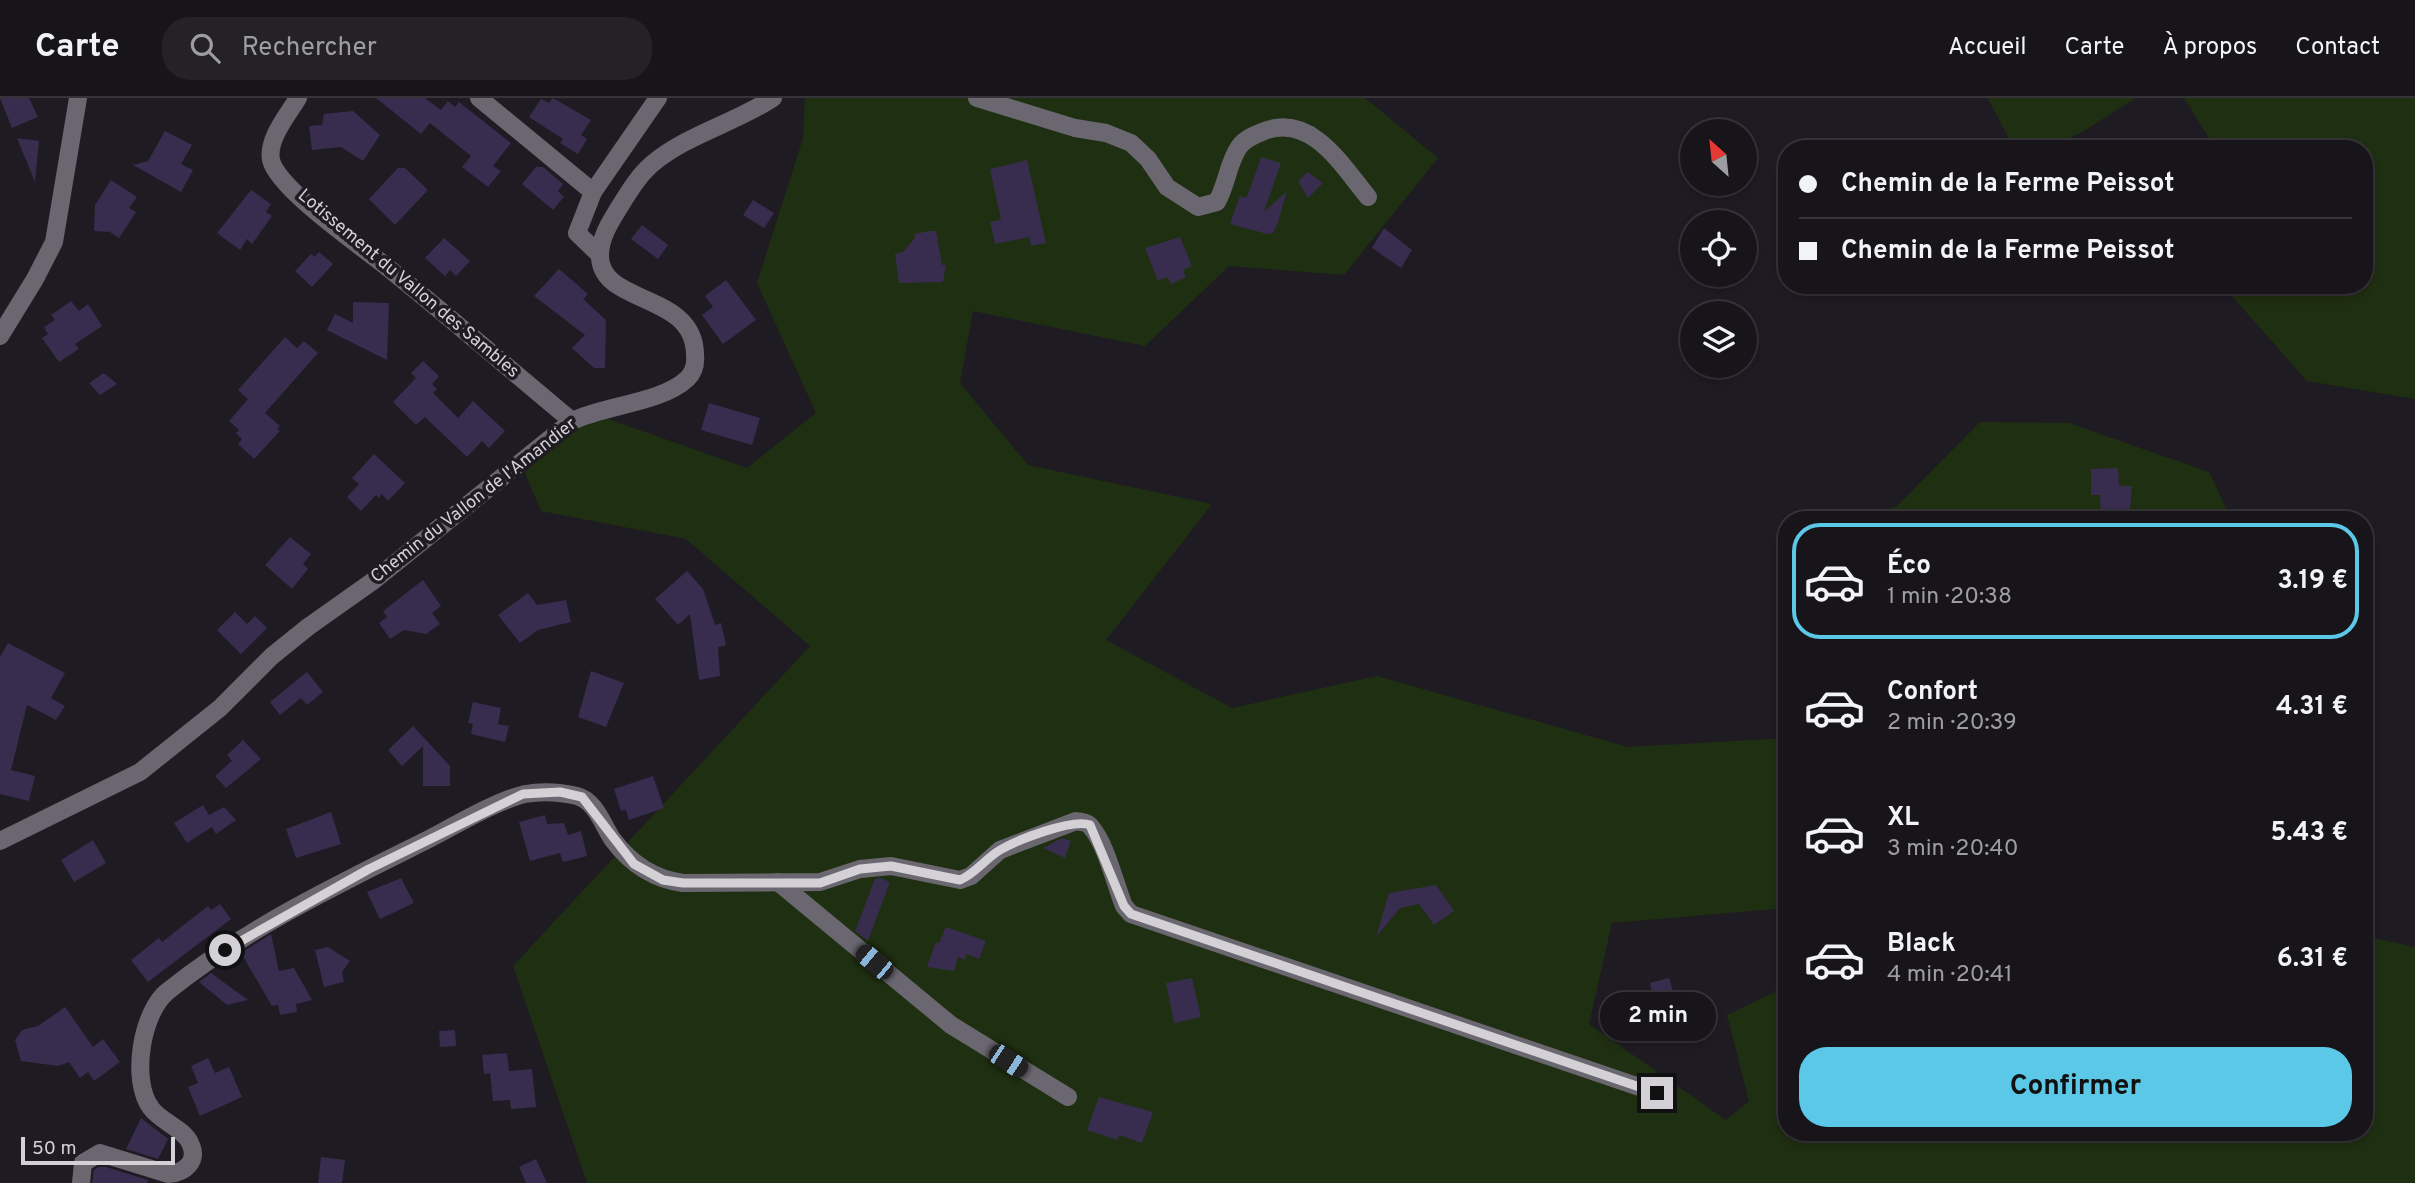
<!DOCTYPE html>
<html lang="fr">
<head>
<meta charset="utf-8">
<style>
  :root { --surface:#17141a; --page:#242127; --text:#f1f3f6; --muted:#9e9ea2; --line:#363339; --accent:#5bc8e7 }
  body { margin:0; font-family:Overpass,sans-serif; background:var(--page); color:var(--text); height:100vh; display:flex; flex-direction:column; font-size:26px; white-space:nowrap }
  * { box-sizing:border-box; margin:0 }
  p { font-size:23px; color:var(--muted) }
  .icon { flex:none; width:38px; height:38px; fill:none; stroke:currentColor; stroke-width:2; stroke-linecap:round; stroke-linejoin:round }
  .map { position:relative; flex:1; overflow:hidden }
  .panel { position:absolute; left:1778px; top:413px; width:595px; height:630px; display:flex; flex-direction:column; background:var(--surface); border-radius:28px; box-shadow:0 4px 10px #0003,0 0 0 2px var(--line) }
  .panel>* { flex:none }
  .guide { position:absolute; left:1778px; top:42px; width:595px; height:154px; border-radius:28px; box-shadow:0 4px 10px #0003,0 0 0 2px var(--line); display:grid; align-content:center; height:154px; padding:0 21px; background:var(--surface) }
  .needle { width:46px; rotate:333deg }
  .fabs { position:absolute; left:1680px; top:21px; display:grid; gap:14px }
  .fabs a { display:grid; place-items:center; width:77px; height:77px; border-radius:50%; background:var(--surface); box-shadow:0 4px 10px #0003,0 0 0 2px var(--line); font-size:35px }
  .scale { position:absolute; left:21px; bottom:18px; width:154px; box-sizing:border-box; padding-left:7px; border:4px solid #d3d0d6; border-top:0; font-size:19px; line-height:24px; white-space:nowrap; color:#d3d0d6; -webkit-text-stroke:5px #1f1b23; paint-order:stroke }
  .end { position:absolute; width:32px; height:32px; margin:-16px; border:9px solid #d3d0d6; background:#111; box-shadow:0 0 0 4px #111 }
  .from { border-radius:50% }
  .bubble { position:absolute; height:49px; border-radius:24px; background:var(--surface); box-shadow:0 4px 10px #0003,0 0 0 2px var(--line); font-size:23px; font-weight:700; line-height:49px; text-align:center }
  .car { position:absolute; width:21px; height:42px; margin:-21px -10px; border-radius:9px; box-shadow:0 0 5px 2px #0007; background:linear-gradient(#222 24%,#8ab4d8 0 40%,#222 0 76%,#8ab4d8 0 86%,#222 0) }
  .guide b { display:flex; align-items:center; gap:24px; height:66px; font-size:26px }
  .guide b+b { border-top:2px solid var(--line) }
  .guide i { width:18px; height:18px; background:var(--text) }
  ul { padding:12px 0 0; list-style:none }
  li { display:flex; align-items:center; gap:21px; height:116px; margin:0 14px 10px; padding:0 7px; border:4px solid transparent; border-radius:28px }
  li div { flex:1 }
  li b { display:block; font-size:26px }
  li em { font-style:normal; font-weight:700 }
  li.current { border-color:var(--accent) }
  li>.icon { width:63px; height:63px; stroke-width:1.5 }
  .button { display:flex; gap:14px; margin-top:auto; padding:14px 21px }
  .button a { flex:1; height:80px; border-radius:28px; background:var(--accent); color:#111; font-size:28px; font-weight:700; line-height:80px; text-align:center }
  header { display:flex; align-items:center; gap:42px; box-sizing:border-box; height:98px; padding:0 35px; background:var(--surface); border-bottom:2px solid var(--line) }
  header strong { font-size:33px }
  nav { display:flex; gap:38px; margin-inline-start:auto; font-size:24px }
  .search { width:490px; height:63px; background:var(--page); display:flex; align-items:center; gap:18px; box-sizing:border-box; padding:0 24px; border-radius:28px; color:var(--muted); font-size:26px }
  .map>svg:first-child { display:block }
  .green { fill:#1f2f11 }
  .building { fill:#382c4f }
  .lines { fill:none; stroke-linecap:round; stroke-linejoin:round }
  .minor { stroke:#6b6771; stroke-width:18 }
  .route { stroke:#d3d0d6; stroke-width:9 }
  .labels { text-anchor:middle; dominant-baseline:central; stroke-width:7; stroke-linejoin:round; paint-order:stroke }
  .street-label { font-size:18px; fill:#d3d0d6; stroke:#1f1b23 }
</style>
</head>
<body>
<header>
<strong>Carte</strong>
<div class="search"><svg class="icon" aria-label="search" viewBox="0 0 24 24"><circle cx="10" cy="10" r="6"/><path d="M15 15l6 6"/></svg>Rechercher</div>
<nav><a>Accueil</a><a>Carte</a><a>À propos</a><a>Contact</a></nav>
</header>
<div class="map">
<svg width="2415" height="1085" viewBox="0 0 2415 1085">
  <rect width="100%" height="100%" fill="#1f1b23"/>
  <g class="green">
    <polygon points="805,0 1365,0 1438,60 1344,177 1229,168 1145,248 973,213 960,285 1028,367 1212,406 1106,542 1232,610 1377,578 1628,649 1787,640 1787,810 1612,825 1589,926 1726,1022 1749,1003 1727,917 1787,888 1787,1034 2364,1034 2364,838 2415,849 2415,1085 587,1085 513,868 810,548 686,441 541,413 521,366 597,317 747,370 816,315 757,185 803,40"/>
    <polygon points="1988,0 2136,0 2084,33 2046,51 2014,51"/>
    <polygon points="2184,0 2415,0 2415,301 2307,283 2222,187 2364,187 2364,51 2216,51"/>
    <polygon points="1980,324 2069,325 2209,374 2232,422 1858,422 1897,408"/>
  </g>
  <g class="building">
    <polygon points="0,0 29,0 38,19 12,30"/>
    <polygon points="376,0 425,0 441,12 448,3 455,9 459,4 511,45 493,68 501,73 488,89 462,69 471,58 430,25 421,36"/>
    <polygon points="553,0 591,22 581,37 587,41 578,56 560,45 563,41 529,19 541,1 549,5"/>
    <polygon points="353,13 380,37 363,63 341,49 312,52 309,28 322,27 324,16"/>
    <polygon points="165,33 192,47 181,66 193,72 181,94 133,67 148,63"/>
    <polygon points="17,40 39,43 35,84"/>
    <polygon points="1261,59 1281,65 1264,114 1287,93 1277,127 1273,135 1267,136 1230,126 1240,98 1246,100 1250,91"/>
    <polygon points="1027,62 1046,145 1031,148 1029,139 995,146 990,124 1001,122 990,71"/>
    <polygon points="536,69 543,69 563,86 558,93 564,99 553,112 522,86"/>
    <polygon points="398,70 405,70 428,92 395,127 369,101"/>
    <polygon points="1308,74 1323,85 1308,100 1298,83"/>
    <polygon points="111,82 137,99 129,110 136,114 119,140 110,134 94,133 95,107"/>
    <polygon points="251,92 271,106 266,114 272,118 252,146 247,141 240,152 217,135"/>
    <polygon points="753,102 774,115 764,130 743,117"/>
    <polygon points="642,127 668,147 658,161 631,141"/>
    <polygon points="1384,130 1412,152 1401,170 1372,150"/>
    <polygon points="929,133 936,133 942,167 946,167 943,184 899,185 895,156 903,154 915,140 914,136"/>
    <polygon points="1180,139 1192,168 1183,172 1186,179 1171,186 1167,179 1158,183 1145,150"/>
    <polygon points="444,140 470,163 456,178 450,172 445,178 425,160"/>
    <polygon points="319,154 333,166 312,189 295,173 311,156 315,159"/>
    <polygon points="559,171 588,196 583,201 606,222 605,270 594,270 572,250 585,237 534,198"/>
    <polygon points="726,182 756,222 723,246 702,217 713,209 705,198"/>
    <polygon points="71,203 79,213 88,206 102,228 75,246 79,251 59,264 42,240 48,236 44,229 55,222 51,217"/>
    <polygon points="353,204 389,205 387,262 327,232 335,216 353,225"/>
    <polygon points="285,239 297,250 304,243 318,255 265,315 280,328 277,331 280,333 254,361 238,346 242,341 236,335 239,332 229,323 248,301 238,292"/>
    <polygon points="423,263 439,278 432,286 437,291 433,295 458,320 473,303 505,333 489,350 482,343 467,359 425,319 416,327 393,304 416,280 411,275"/>
    <polygon points="104,275 117,286 100,297 89,285"/>
    <polygon points="709,305 760,320 752,347 701,332"/>
    <polygon points="374,356 405,385 388,403 382,396 379,400 376,397 361,413 347,399 359,386 352,380"/>
    <polygon points="2118,370 2119,388 2132,388 2129,422 2101,422 2100,397 2091,397 2091,371"/>
    <polygon points="290,439 311,456 303,466 308,471 292,491 265,467"/>
    <polygon points="687,473 703,491 715,527 721,525 726,547 718,549 720,578 699,582 690,516 678,527 655,501"/>
    <polygon points="423,482 441,508 432,515 440,526 426,536 404,532 390,541 379,525 387,519 383,513"/>
    <polygon points="528,495 537,507 566,502 571,524 538,532 520,545 498,517"/>
    <polygon points="235,514 247,526 255,518 267,530 241,556 217,532"/>
    <polygon points="8,545 65,575 51,600 65,608 56,622 27,607 11,672 35,678 29,703 0,696 0,559"/>
    <polygon points="591,573 624,585 606,629 578,619"/>
    <polygon points="307,574 323,594 307,607 301,600 280,617 270,604"/>
    <polygon points="473,604 501,610 498,626 509,628 505,644 471,636 473,626 468,625"/>
    <polygon points="413,628 450,668 450,688 423,688 423,648 402,668 388,652"/>
    <polygon points="243,642 261,661 226,690 215,678 232,663 227,657"/>
    <polygon points="653,678 664,710 629,722 626,712 621,713 614,691"/>
    <polygon points="203,707 209,717 224,709 236,722 216,736 212,729 187,745 174,725"/>
    <polygon points="331,714 341,746 296,760 286,731"/>
    <polygon points="545,717 547,726 564,725 568,737 581,733 587,758 563,764 560,755 530,763 519,724"/>
    <polygon points="1062,740 1071,743 1065,760 1043,750"/>
    <polygon points="93,742 106,765 74,784 61,762"/>
    <polygon points="401,780 414,805 380,821 367,794"/>
    <polygon points="880,780 890,784 868,843 855,833 875,781"/>
    <polygon points="1436,787 1454,813 1434,827 1419,806 1400,810 1376,839 1389,795"/>
    <polygon points="220,806 231,821 148,884 131,862 159,840 162,844 208,808 211,812"/>
    <polygon points="946,829 986,843 979,861 966,856 965,862 958,859 954,873 927,869 936,844 939,845"/>
    <polygon points="271,836 279,873 294,870 312,902 296,906 297,914 280,917 278,907 272,908 241,855"/>
    <polygon points="328,849 350,863 342,874 344,884 324,889 315,852"/>
    <polygon points="211,875 248,902 227,907 199,884"/>
    <polygon points="1192,880 1201,919 1174,925 1166,885"/>
    <polygon points="1669,880 1685,934 1660,942 1656,929 1649,931 1637,899 1652,896 1650,885"/>
    <polygon points="65,909 93,949 103,941 120,964 94,983 88,974 80,980 69,964 58,968 21,963 15,942 22,932 38,928"/>
    <polygon points="455,932 456,948 440,949 439,933"/>
    <polygon points="507,955 509,973 532,971 536,1009 511,1011 510,1002 493,1003 490,975 484,976 482,957"/>
    <polygon points="208,960 215,975 229,969 242,999 200,1018 188,989 198,985 191,968"/>
    <polygon points="1099,999 1153,1014 1142,1045 1119,1037 1117,1042 1087,1032"/>
    <polygon points="141,1020 168,1041 158,1061 126,1051"/>
    <polygon points="321,1059 345,1062 342,1085 318,1085"/>
    <polygon points="536,1061 547,1085 526,1085 519,1069"/>
    <polygon points="99,1069 106,1069 148,1082 147,1085 92,1085 94,1072"/>
  </g>
  <g class="lines">
    <g class="minor">
      <path d="M298,0C288,17 267,41 271,62C278,92 367,152 392,173C453,222 512,273 572,323"/>
      <polyline points="479,0 593,94 577,135 600,157"/>
      <path d="M977,0L1075,30L1106,35L1131,45L1148,61L1167,89L1198,109L1217,104C1227,86 1228,65 1239,49C1245,40 1257,36 1267,32C1313,17 1343,69 1368,99"/>
      <polyline points="593,94 658,0"/>
      <polyline points="0,238 35,181 54,144 78,0"/>
      <path d="M0,743L140,674L220,610L272,558L308,529L373,483L572,323C605,307 661,305 687,281C693,275 696,266 695,257C695,193 599,208 600,157C600,141 609,126 617,113C627,97 637,79 652,66C686,37 735,25 773,0"/>
      <polyline points="778,784 951,927 1068,999"/>
      <path d="M81,1085L83,1065L100,1055L168,1076C185,1075 199,1063 190,1045C184,1031 160,1023 151,1010C130,982 142,913 168,893C246,830 339,786 429,741C454,728 498,702 525,696C542,693 560,694 577,698C596,703 603,728 613,742C631,766 653,781 683,785L820,784L860,771L891,768L960,782L971,778L1000,752L1076,723C1081,724 1088,724 1091,729C1106,746 1115,786 1124,808L1131,816L1657,995"/>
    </g>
  </g>
  <g class="lines">
    <path class="route" d="M225,852L369,771L523,696L560,694L582,699L634,766L663,782L683,785H820L860,771L891,768L960,782C976,775 985,761 1000,752C1017,742 1073,720 1090,727L1124,808L1131,816L1657,995"/>
  </g>
  <g class="labels">
    <g class="street-label">
      <text transform="translate(408 186) rotate(40)">Lotissement du Vallon des Sambles</text>
      <text transform="translate(474 403) rotate(-38)">Chemin du Vallon de l'Amandier</text>
    </g>
  </g>
</svg>
<div class="fabs">
<a><svg class="needle" viewBox="-14 -14 28 28"><path d="M0-13l5 13h-10z" fill="#e53935"/><path d="M0 13l5-13h-10z" fill="#9e9ea2"/></svg></a>
<a><svg class="icon" aria-label="locate" viewBox="0 0 24 24"><circle cx="12" cy="12" r="6"/><path d="M12 2v4M12 18v4M2 12h4M18 12h4"/></svg></a>
<a><svg class="icon" aria-label="layers" viewBox="0 0 24 24"><path d="M12 4l9 5-9 5-9-5zM3 14l9 5 9-5"/></svg></a>
</div>
<div class="scale">50 m</div>
<i class="end from" style="left:225px;top:852px"></i>
<i class="end" style="left:1657px;top:995px"></i>
<div class="bubble" style="left:1600px;top:894px;width:116px">2 min</div>
<i class="car" style="left:874px;top:864px;rotate:310deg"></i>
<i class="car" style="left:1008px;top:963px;rotate:123deg"></i>
<div class="guide">
<b><i class="from"></i>Chemin de la Ferme Peissot</b>
<b><i></i>Chemin de la Ferme Peissot</b>
</div>
<section class="panel">
<ul>
<li class="current"><svg class="icon" aria-label="car" viewBox="0 0 24 24"><path d="M5 17H2v-5l4-1 3-4h7l3 4 3 1v5h-3M9 17h6M6 11h13"/><circle cx="7" cy="17" r="2"/><circle cx="17" cy="17" r="2"/></svg><div><b>Éco</b><p>1 min · 20:38</p></div><em>3.19 €</em></li>
<li><svg class="icon" aria-label="car" viewBox="0 0 24 24"><path d="M5 17H2v-5l4-1 3-4h7l3 4 3 1v5h-3M9 17h6M6 11h13"/><circle cx="7" cy="17" r="2"/><circle cx="17" cy="17" r="2"/></svg><div><b>Confort</b><p>2 min · 20:39</p></div><em>4.31 €</em></li>
<li><svg class="icon" aria-label="car" viewBox="0 0 24 24"><path d="M5 17H2v-5l4-1 3-4h7l3 4 3 1v5h-3M9 17h6M6 11h13"/><circle cx="7" cy="17" r="2"/><circle cx="17" cy="17" r="2"/></svg><div><b>XL</b><p>3 min · 20:40</p></div><em>5.43 €</em></li>
<li><svg class="icon" aria-label="car" viewBox="0 0 24 24"><path d="M5 17H2v-5l4-1 3-4h7l3 4 3 1v5h-3M9 17h6M6 11h13"/><circle cx="7" cy="17" r="2"/><circle cx="17" cy="17" r="2"/></svg><div><b>Black</b><p>4 min · 20:41</p></div><em>6.31 €</em></li>
</ul>
<div class="button"><a>Confirmer</a></div>
</section>
</div>
</body>
</html>
